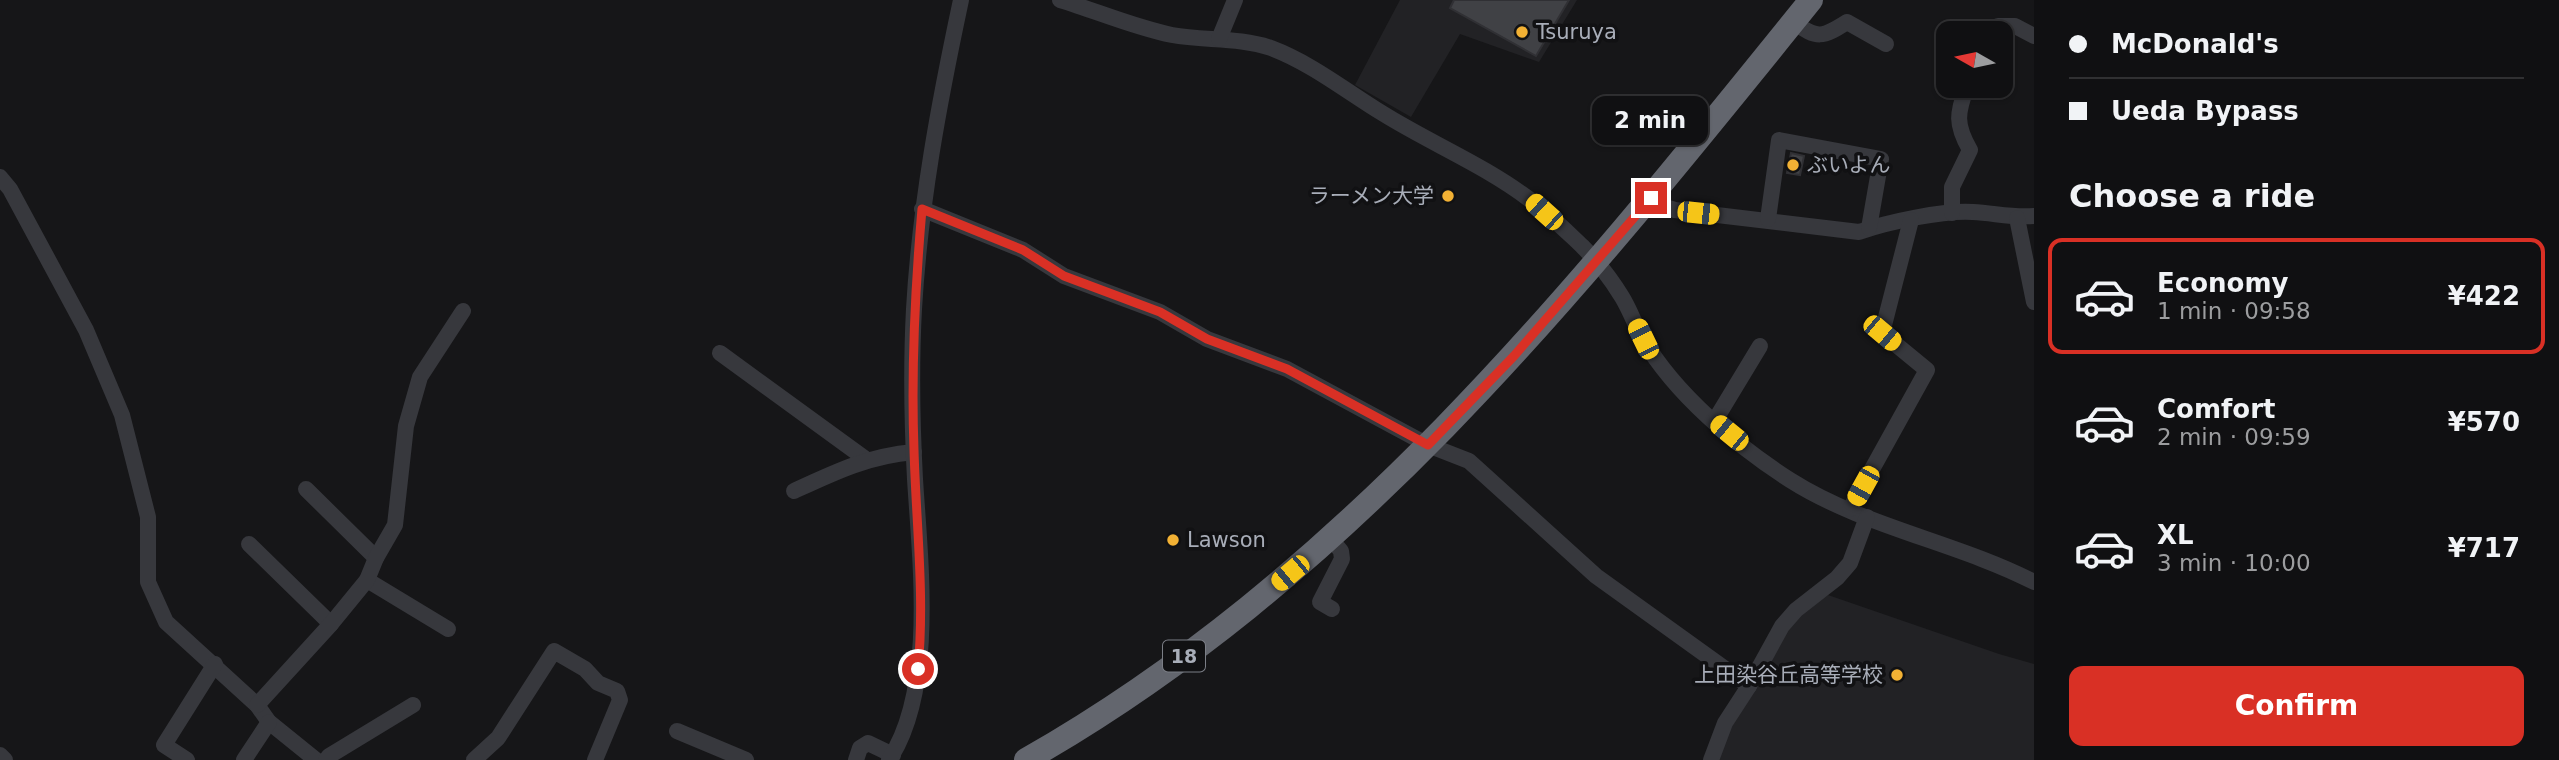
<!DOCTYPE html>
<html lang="en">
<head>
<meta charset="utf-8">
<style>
  :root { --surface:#101012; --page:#19191b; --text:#f1f3f6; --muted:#9c9d9f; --line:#303032; --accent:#d93025 }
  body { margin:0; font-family:"DejaVu Sans","Noto Sans JP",sans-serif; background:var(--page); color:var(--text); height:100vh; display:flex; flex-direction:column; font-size:26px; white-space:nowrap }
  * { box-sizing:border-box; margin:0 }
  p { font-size:23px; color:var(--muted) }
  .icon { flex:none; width:38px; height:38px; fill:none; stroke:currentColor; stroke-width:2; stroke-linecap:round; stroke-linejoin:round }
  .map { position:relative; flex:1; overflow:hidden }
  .sheet { display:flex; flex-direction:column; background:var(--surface); width:525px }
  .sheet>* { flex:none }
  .top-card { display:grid; align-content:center; height:154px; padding:0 35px; background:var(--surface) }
  .needle { width:46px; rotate:279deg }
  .buttons { position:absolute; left:1936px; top:21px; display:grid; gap:14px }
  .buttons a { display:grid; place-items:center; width:77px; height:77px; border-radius:14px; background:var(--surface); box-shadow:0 2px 5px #0004,0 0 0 2px var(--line); font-size:35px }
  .end { position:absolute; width:32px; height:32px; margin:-16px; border:9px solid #d93025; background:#fff; box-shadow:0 0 0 4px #fff }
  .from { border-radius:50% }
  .bubble { position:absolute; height:49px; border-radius:14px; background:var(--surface); box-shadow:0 2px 5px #0004,0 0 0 2px var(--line); font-size:23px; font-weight:600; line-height:49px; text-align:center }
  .car { position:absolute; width:21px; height:42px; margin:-21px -10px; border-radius:9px; box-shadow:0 0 5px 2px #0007; background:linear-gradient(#f5c518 24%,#345 0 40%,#f5c518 0 76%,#345 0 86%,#f5c518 0) }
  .top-card b { display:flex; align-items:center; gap:24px; height:66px; font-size:26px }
  .top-card b+b { border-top:2px solid var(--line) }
  .top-card i { width:18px; height:18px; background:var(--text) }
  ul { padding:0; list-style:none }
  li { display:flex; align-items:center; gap:21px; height:116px; margin:0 14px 10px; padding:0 21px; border:4px solid transparent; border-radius:14px }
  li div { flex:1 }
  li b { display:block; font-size:26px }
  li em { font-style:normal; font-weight:600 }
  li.active { border-color:var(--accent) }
  li>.icon { width:63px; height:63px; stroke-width:1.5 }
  h2 { padding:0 35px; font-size:32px; line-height:84px }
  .cta { display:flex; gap:14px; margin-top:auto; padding:14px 35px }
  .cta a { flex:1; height:80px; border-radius:14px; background:var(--accent); color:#fff; font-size:28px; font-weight:600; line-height:80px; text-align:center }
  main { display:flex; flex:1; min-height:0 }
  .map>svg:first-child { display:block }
  .built { fill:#222225 }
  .building { fill:#404145; stroke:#303034; stroke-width:2 }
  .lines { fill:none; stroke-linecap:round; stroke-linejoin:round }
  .minor { stroke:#37383d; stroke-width:16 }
  .highway { stroke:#63666e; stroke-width:24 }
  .route { stroke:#d93025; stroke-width:9 }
  .poi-dot { fill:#f2b134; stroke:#111113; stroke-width:2.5 }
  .labels { text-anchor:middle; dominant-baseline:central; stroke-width:7; stroke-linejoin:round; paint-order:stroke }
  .shield { fill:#111113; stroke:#7b7e86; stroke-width:2 }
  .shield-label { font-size:19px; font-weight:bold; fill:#a8adb8 }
  .poi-label { font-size:21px; fill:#a8adb8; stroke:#111113; text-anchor:start }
</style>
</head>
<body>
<main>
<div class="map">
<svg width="2034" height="760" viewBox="0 0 2034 760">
  <rect width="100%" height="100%" fill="#161618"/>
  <g class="built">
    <polygon points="1400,0 1577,0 1539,62 1460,34 1411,117 1355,85"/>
    <polygon points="1828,595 1999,654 2034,664 2034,760 1713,760 1787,629 1802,613"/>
  </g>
  <g class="building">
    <polygon points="1454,0 1569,0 1536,56 1450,8"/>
    <polygon points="1791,153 1804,156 1800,175 1787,173"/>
  </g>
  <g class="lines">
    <g class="minor">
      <path d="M1060,0C1097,11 1133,27 1172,35C1204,41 1239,37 1271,48C1311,63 1346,91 1382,113C1430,143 1484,165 1529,199C1548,213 1565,230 1582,246C1597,261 1611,279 1622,297C1630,310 1635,325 1643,339C1675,394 1737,446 1790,480C1864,527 1956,542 2034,582"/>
      <path d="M1793,22C1818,39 1822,38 1847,22L1886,44"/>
      <polyline points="1992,33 1998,26 2015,26 2034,36"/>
      <polyline points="1219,39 1235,0"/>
      <polyline points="0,177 10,189 86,330 122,415 148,517 148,582 166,622 257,705 269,722 316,760"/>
      <path d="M1651,198L1665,207L1675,210L1859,232C1888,222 1943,210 1973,212C1994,213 2013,218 2034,216"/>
      <polyline points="922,209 1023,250 1064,276 1160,312 1207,339 1287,369 1428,445 1469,461 1596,576 1749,686"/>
      <path d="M1952,213V187L1970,150C1955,124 1957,113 1967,86"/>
      <polyline points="2017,218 2034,302"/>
      <polyline points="1768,219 1779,140 1881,159 1869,228"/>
      <polyline points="720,353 867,460"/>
      <polyline points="1714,422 1760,346"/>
      <polyline points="306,489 376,558"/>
      <path d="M794,491C835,472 868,456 914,452"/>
      <polyline points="1850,509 1927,370 1882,333 1911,220"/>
      <polyline points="1331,539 1341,551 1342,559 1320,602 1332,609"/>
      <polyline points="249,544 331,624"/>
      <polyline points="367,580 448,629"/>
      <polyline points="257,705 331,624 367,580 376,558 395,525 406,426 420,377 463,311"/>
      <polyline points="677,731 746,760"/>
      <polyline points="0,755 5,760"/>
      <polyline points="187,760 164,745 215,664"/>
      <polyline points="244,760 269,722"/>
      <polyline points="326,760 329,756 413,705"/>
      <polyline points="474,760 498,738 554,651 585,669 598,683 617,691 620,700 595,760"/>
      <polyline points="856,760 860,748 868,743 893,755"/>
      <path d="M889,760C936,689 920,561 915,479C912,423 911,365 914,309C920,204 939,103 961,0"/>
      <polyline points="1711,760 1725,723 1749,686 1782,626 1796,610 1837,578 1850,563 1867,517"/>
    </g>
    <path class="highway" d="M1026,760C1351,575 1580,286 1811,0"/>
  </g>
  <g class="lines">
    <path class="route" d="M918,669C925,596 916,523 914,450C911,369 915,289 922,209L1023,250L1064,276L1160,312L1207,339L1287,369L1428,445L1514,356L1651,198"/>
  </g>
  <g class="poi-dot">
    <circle cx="1522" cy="32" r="7"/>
    <circle cx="1793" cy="165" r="7"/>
    <circle cx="1448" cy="196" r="7"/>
    <circle cx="1173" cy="540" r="7"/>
    <circle cx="1897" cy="675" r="7"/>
  </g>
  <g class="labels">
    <rect class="shield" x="1163" y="640.5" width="42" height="31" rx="5"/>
    <g class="shield-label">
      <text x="1184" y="656">18</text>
    </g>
    <g class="poi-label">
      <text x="1536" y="32">Tsuruya</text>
      <text x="1807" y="165">ぶいよん</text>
      <text x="1434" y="196" text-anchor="end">ラーメン大学</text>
      <text x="1187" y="540">Lawson</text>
      <text x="1883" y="675" text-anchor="end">上田染谷丘高等学校</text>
    </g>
  </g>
</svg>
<div class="buttons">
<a><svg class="needle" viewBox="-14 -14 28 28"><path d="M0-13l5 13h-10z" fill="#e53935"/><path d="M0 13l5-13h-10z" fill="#9c9d9f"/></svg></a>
</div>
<i class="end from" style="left:918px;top:669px"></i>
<i class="end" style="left:1651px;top:198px"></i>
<div class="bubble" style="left:1592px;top:96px;width:116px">2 min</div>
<i class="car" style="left:1544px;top:212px;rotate:312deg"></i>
<i class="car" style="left:1698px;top:213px;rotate:96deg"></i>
<i class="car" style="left:1882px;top:333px;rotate:130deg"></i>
<i class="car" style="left:1643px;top:339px;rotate:334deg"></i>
<i class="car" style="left:1729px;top:433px;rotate:309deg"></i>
<i class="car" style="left:1863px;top:486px;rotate:209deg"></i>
<i class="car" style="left:1290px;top:573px;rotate:230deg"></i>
</div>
<section class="sheet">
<div class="top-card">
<b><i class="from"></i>McDonald's</b>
<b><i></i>Ueda Bypass</b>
</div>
<h2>Choose a ride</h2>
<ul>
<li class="active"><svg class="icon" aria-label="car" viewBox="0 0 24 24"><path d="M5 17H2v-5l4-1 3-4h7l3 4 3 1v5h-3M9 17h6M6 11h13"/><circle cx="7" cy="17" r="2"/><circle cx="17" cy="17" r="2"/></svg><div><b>Economy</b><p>1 min · 09:58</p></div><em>¥422</em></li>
<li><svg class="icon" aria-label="car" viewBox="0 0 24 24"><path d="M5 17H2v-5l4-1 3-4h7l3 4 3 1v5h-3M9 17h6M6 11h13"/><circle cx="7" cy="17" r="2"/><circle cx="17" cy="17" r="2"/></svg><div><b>Comfort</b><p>2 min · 09:59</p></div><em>¥570</em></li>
<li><svg class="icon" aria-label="car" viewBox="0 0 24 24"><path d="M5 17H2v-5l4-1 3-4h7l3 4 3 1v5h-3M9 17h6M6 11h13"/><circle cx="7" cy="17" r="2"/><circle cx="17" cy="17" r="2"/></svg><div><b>XL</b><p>3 min · 10:00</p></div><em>¥717</em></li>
</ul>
<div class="cta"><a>Confirm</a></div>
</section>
</main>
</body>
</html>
